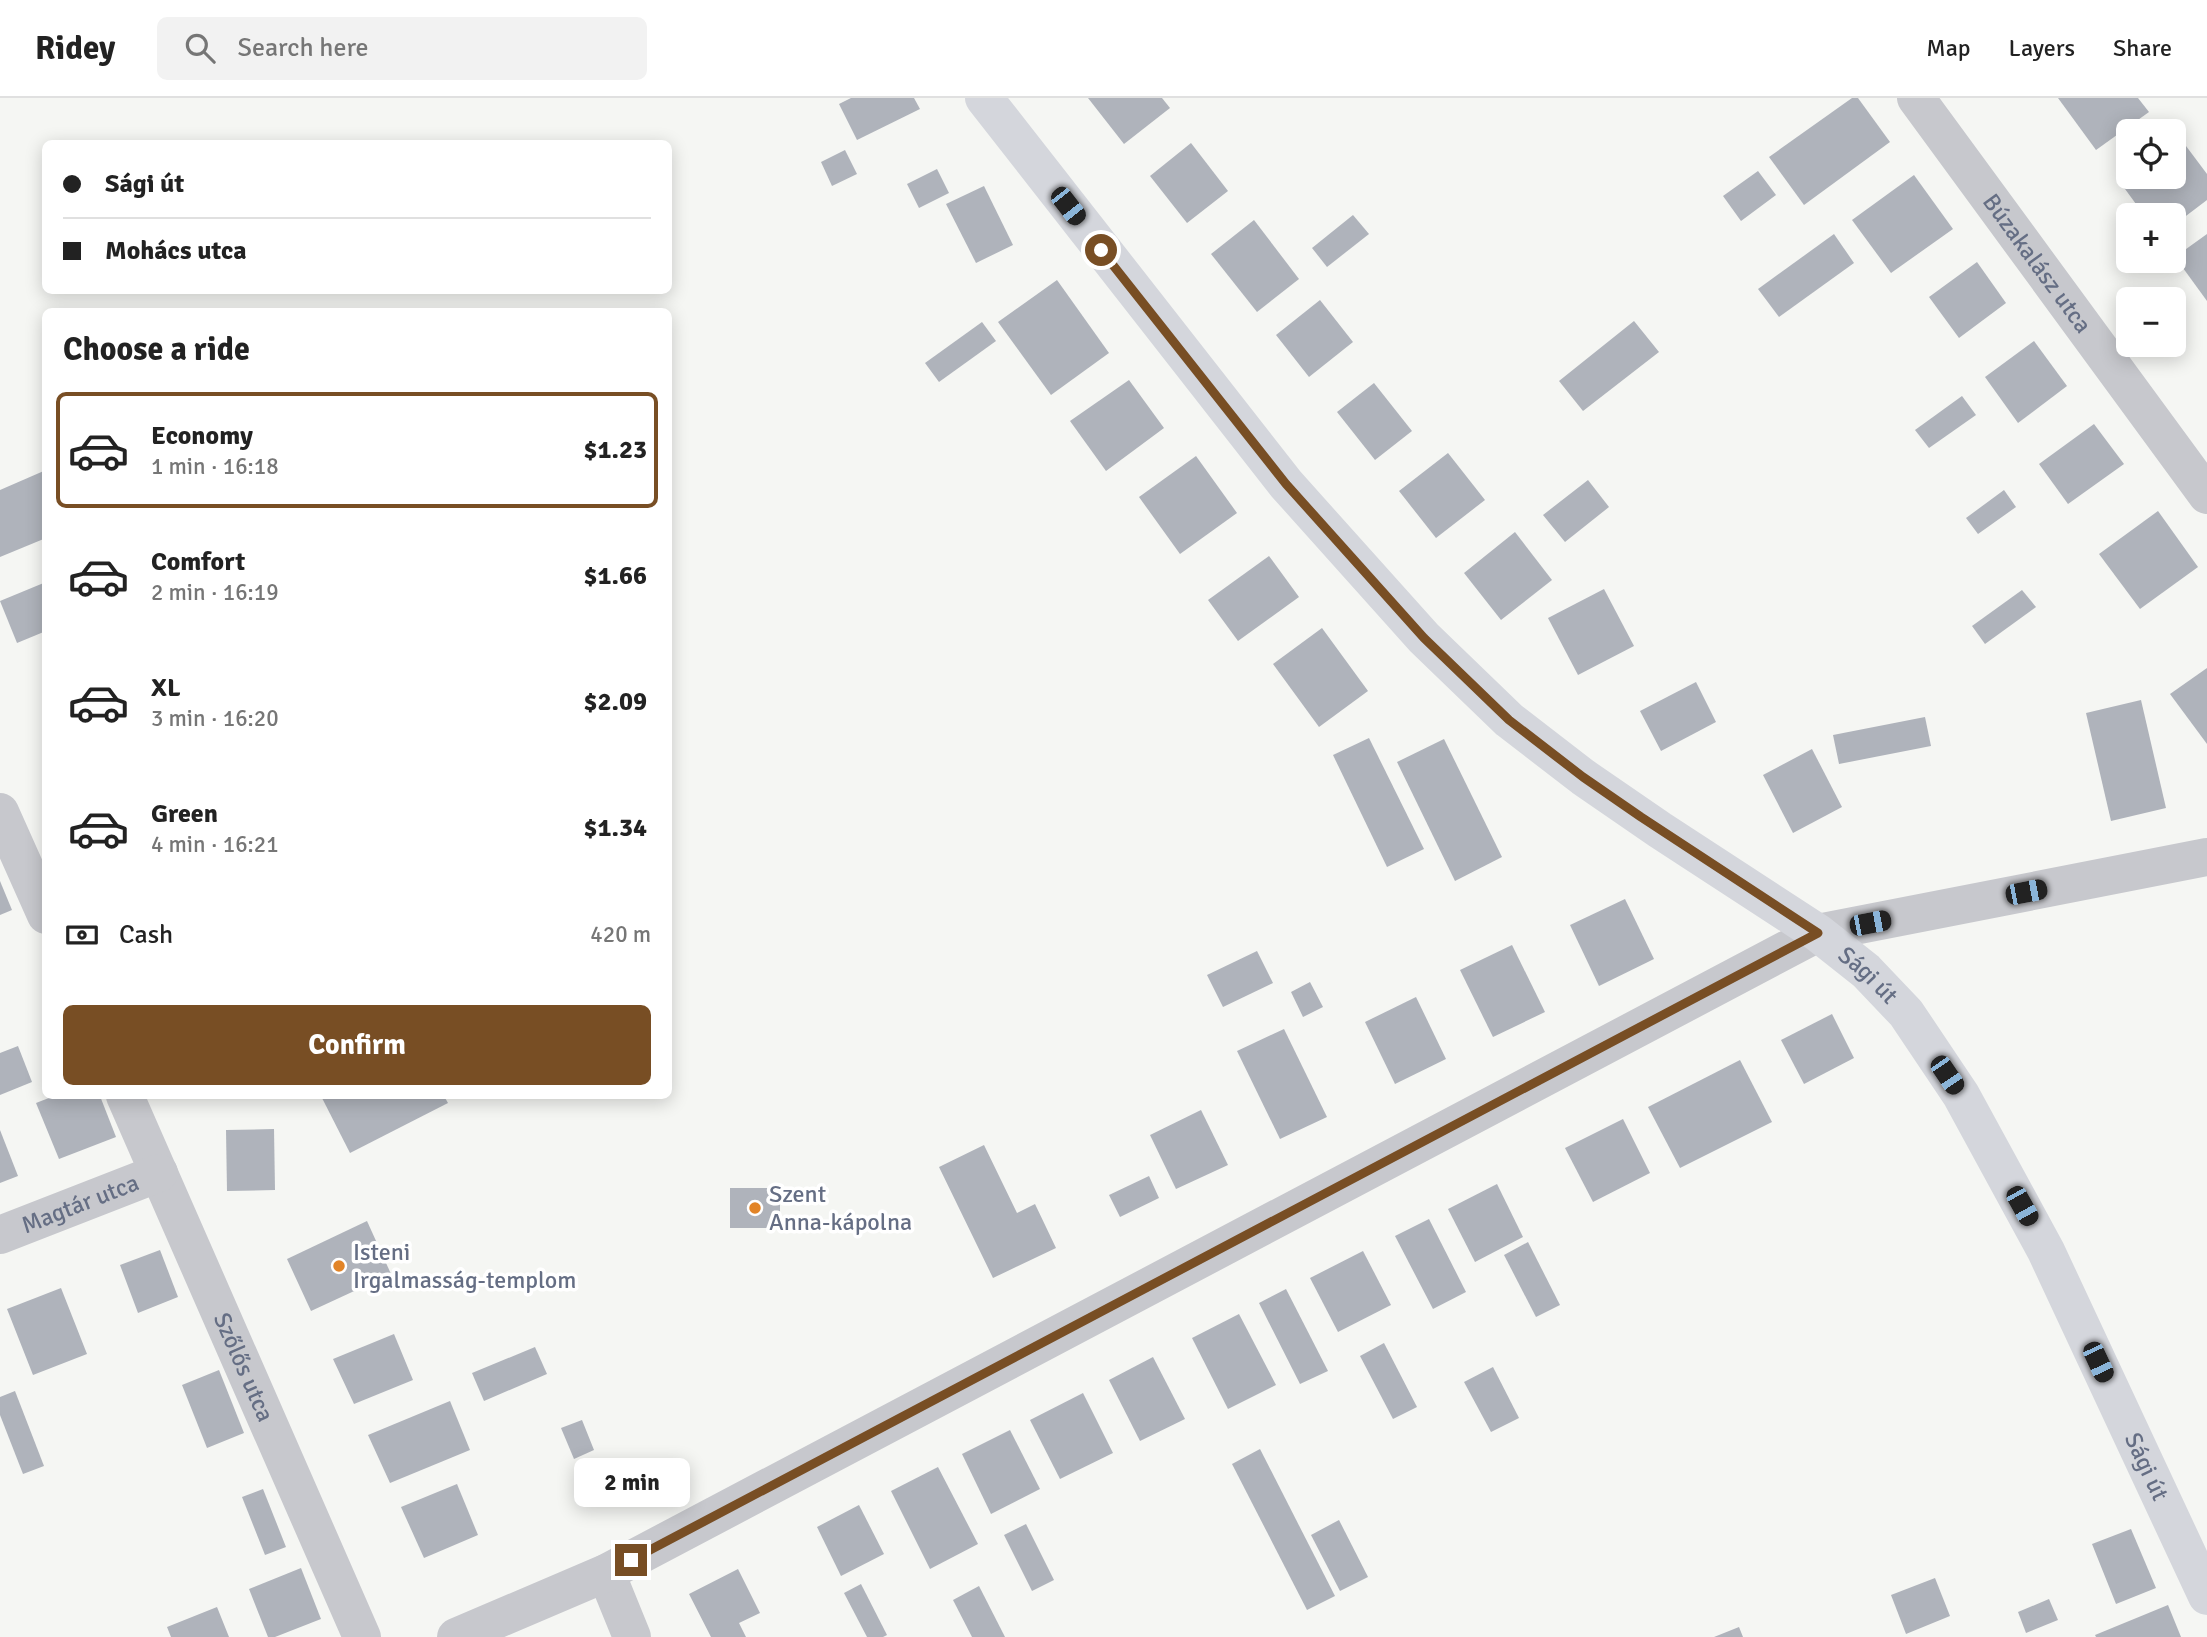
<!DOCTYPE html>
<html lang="en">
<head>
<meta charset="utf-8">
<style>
  :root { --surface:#fff; --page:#f2f2f2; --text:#222; --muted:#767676; --line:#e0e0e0; --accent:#784e24 }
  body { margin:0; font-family:Signika,sans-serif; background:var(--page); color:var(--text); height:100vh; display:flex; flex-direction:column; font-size:26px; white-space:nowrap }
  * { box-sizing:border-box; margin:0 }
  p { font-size:23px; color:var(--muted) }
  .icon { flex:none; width:38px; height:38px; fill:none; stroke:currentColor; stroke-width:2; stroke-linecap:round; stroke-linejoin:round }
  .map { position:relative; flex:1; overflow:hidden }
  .side { position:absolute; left:42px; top:210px; width:630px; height:791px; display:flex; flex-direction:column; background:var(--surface); border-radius:10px; box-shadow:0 4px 18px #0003 }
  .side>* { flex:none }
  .banner { position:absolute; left:42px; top:42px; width:630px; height:154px; border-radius:10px; box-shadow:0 4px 18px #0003; display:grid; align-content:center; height:154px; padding:0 21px; background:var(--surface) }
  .fabs { position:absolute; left:2116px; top:21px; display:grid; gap:14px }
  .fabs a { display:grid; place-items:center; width:70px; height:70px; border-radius:10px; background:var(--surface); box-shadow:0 4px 18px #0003; font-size:35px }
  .end { position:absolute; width:32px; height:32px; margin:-16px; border:9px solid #784e24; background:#fff; box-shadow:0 0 0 4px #fff }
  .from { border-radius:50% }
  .bubble { position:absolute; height:49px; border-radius:10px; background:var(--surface); box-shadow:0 4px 18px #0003; font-size:23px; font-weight:700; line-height:49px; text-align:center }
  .car { position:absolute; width:21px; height:42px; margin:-21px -10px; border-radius:9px; box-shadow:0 0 5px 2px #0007; background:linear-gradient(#222 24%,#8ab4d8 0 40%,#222 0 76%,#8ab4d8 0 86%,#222 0) }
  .banner b { display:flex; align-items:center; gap:24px; height:66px; font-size:26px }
  .banner b+b { border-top:2px solid var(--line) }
  .banner i { width:18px; height:18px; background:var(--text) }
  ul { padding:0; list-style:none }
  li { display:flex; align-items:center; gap:21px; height:116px; margin:0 14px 10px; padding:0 7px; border:4px solid transparent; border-radius:10px }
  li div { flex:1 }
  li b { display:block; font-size:26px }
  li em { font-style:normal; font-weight:700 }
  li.active { border-color:var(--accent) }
  li>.icon { width:63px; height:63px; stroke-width:1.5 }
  h2 { padding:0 21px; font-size:32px; line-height:84px }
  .pay { display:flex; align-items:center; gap:18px; height:77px; padding:0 21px; font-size:26px }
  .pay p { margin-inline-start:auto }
  .primary-button { display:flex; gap:14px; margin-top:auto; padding:14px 21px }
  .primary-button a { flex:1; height:80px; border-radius:10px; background:var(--accent); color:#fff; font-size:28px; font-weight:700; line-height:80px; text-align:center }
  header { display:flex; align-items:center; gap:42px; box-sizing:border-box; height:98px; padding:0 35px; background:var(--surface); border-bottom:2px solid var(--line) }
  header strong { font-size:33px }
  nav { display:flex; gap:38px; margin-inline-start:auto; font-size:24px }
  .search { width:490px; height:63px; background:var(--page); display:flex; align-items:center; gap:18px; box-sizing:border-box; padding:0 24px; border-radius:10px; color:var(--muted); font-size:26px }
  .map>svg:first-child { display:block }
  .building { fill:#afb3bb }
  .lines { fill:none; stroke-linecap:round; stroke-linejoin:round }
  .minor { stroke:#c7c8cd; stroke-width:38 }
  .major { stroke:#d4d6dc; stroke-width:38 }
  .route { stroke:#784e24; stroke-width:9 }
  .poi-dot { fill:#e28427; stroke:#fff; stroke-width:2.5 }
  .labels { text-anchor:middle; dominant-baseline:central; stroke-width:7; stroke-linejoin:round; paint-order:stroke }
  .street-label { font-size:24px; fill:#656e84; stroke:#fff }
  .poi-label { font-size:24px; fill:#656e84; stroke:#fff; text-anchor:start }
</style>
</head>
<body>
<header>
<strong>Ridey</strong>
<div class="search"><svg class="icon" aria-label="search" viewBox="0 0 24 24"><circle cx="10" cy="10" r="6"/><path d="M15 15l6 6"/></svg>Search here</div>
<nav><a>Map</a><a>Layers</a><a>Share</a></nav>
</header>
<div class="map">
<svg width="2207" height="1539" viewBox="0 0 2207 1539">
  <rect width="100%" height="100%" fill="#f5f6f3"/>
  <g class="building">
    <polygon points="851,0 914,0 920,11 857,42 839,6"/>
    <polygon points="1088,0 1162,0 1170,10 1124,46"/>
    <polygon points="1852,0 1858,0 1890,44 1804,107 1769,59"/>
    <polygon points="2058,0 2138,0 2149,14 2096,52"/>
    <polygon points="2177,36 2207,76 2207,102 2174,127 2174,117 2144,117 2117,80 2128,72 2128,79 2174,79 2174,38"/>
    <polygon points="1191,45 1228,93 1187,125 1150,78"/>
    <polygon points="845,52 857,76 832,88 821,64"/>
    <polygon points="937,71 949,95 919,110 907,86"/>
    <polygon points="1758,73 1776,97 1741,123 1723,98"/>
    <polygon points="1914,77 1953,131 1891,175 1852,122"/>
    <polygon points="984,88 1013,147 976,165 946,106"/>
    <polygon points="1353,117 1369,136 1327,169 1312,150"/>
    <polygon points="1254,122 1299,181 1257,214 1211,156"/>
    <polygon points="1834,136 1854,165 1779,219 1758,191"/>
    <polygon points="2207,136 2207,203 2175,159"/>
    <polygon points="1977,164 2006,205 1959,240 1929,199"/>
    <polygon points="1057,182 1109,255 1051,297 998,224"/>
    <polygon points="1320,202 1353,244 1309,279 1276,237"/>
    <polygon points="1634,223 1659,254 1583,313 1559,283"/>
    <polygon points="982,224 996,243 939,284 925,265"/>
    <polygon points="2034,243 2067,288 2018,325 1985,279"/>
    <polygon points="1129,282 1164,330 1106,373 1070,323"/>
    <polygon points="1374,285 1412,333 1375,362 1337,314"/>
    <polygon points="1962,298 1976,317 1929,350 1915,332"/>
    <polygon points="2094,326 2124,366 2068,406 2039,366"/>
    <polygon points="1448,355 1485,402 1436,440 1399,393"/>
    <polygon points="1196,358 1237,415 1180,456 1139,399"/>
    <polygon points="46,372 46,440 0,459 0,392"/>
    <polygon points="1588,382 1609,409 1565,444 1543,417"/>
    <polygon points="2004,392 2016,409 1978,436 1966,420"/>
    <polygon points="2158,413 2198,469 2140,511 2099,456"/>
    <polygon points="1515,434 1552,482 1501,522 1464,475"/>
    <polygon points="1269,458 1299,499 1238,543 1208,502"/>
    <polygon points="46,484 46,533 17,545 0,503"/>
    <polygon points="1604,491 1634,548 1578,577 1548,520"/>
    <polygon points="2022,492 2036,509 1985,546 1972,528"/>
    <polygon points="1322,530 1368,593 1319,629 1273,566"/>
    <polygon points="2207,570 2207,646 2170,596"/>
    <polygon points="1696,584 1716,624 1661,653 1640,613"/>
    <polygon points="2141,602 2166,710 2111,723 2086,615"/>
    <polygon points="1925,619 1931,648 1839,666 1833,637"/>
    <polygon points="1369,640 1424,751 1387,769 1333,657"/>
    <polygon points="1444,641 1502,759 1455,783 1397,664"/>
    <polygon points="1812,651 1842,709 1793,735 1763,677"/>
    <polygon points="0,783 12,812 0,817"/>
    <polygon points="1625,801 1654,861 1599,888 1570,827"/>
    <polygon points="1512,847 1545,914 1493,939 1460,872"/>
    <polygon points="1257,853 1273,885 1223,909 1207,877"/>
    <polygon points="1310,884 1323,909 1303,919 1291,894"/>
    <polygon points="1416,899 1446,961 1395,986 1365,924"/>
    <polygon points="1832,916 1854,960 1804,986 1781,942"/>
    <polygon points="1284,931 1327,1019 1280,1041 1237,953"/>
    <polygon points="18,948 32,984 0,997 0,955"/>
    <polygon points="1740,962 1772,1024 1680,1070 1648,1009"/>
    <polygon points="54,998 100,998 116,1039 59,1061 36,1005"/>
    <polygon points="321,998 444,998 448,1005 350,1055"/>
    <polygon points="1201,1012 1228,1067 1176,1091 1150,1037"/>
    <polygon points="1623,1021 1650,1075 1593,1104 1565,1050"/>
    <polygon points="274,1031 275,1092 227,1093 226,1032"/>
    <polygon points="0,1032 18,1078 0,1085"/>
    <polygon points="984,1047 1017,1115 1035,1106 1056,1150 993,1180 939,1069"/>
    <polygon points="1149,1078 1159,1100 1120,1119 1109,1097"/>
    <polygon points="1497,1086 1523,1139 1475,1164 1448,1111"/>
    <rect x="730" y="1090" width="50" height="40"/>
    <polygon points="1429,1121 1466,1194 1433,1211 1395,1138"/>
    <polygon points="367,1123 391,1176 311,1213 287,1161"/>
    <polygon points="1528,1144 1560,1207 1536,1219 1504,1157"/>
    <polygon points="160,1152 178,1199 138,1215 120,1167"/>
    <polygon points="1363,1153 1391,1207 1338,1234 1310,1180"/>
    <polygon points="61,1190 87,1256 33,1277 7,1211"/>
    <polygon points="1286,1191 1328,1273 1300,1286 1259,1205"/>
    <polygon points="1239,1216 1276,1287 1228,1311 1192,1240"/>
    <polygon points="394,1236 413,1282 354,1306 333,1261"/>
    <polygon points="1384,1245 1417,1309 1393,1321 1360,1258"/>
    <polygon points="535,1249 547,1276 484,1303 472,1275"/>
    <polygon points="1153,1259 1185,1321 1140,1343 1109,1282"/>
    <polygon points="1493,1269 1519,1320 1491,1334 1464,1284"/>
    <polygon points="219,1272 244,1335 207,1350 182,1287"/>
    <polygon points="15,1293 44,1368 23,1376 0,1317 0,1299"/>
    <polygon points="1083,1295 1113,1355 1060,1381 1030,1322"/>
    <polygon points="450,1303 470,1352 390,1385 368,1337"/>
    <polygon points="582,1322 594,1352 574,1361 561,1330"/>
    <polygon points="1010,1332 1040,1391 991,1416 962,1356"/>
    <polygon points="1260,1351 1335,1498 1307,1512 1232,1366"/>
    <polygon points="938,1369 978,1446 930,1471 891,1393"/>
    <polygon points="457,1386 478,1437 424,1460 401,1409"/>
    <polygon points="263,1391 286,1449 265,1457 242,1399"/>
    <polygon points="859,1407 884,1456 841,1478 817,1429"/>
    <polygon points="1339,1422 1368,1479 1340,1493 1311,1437"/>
    <polygon points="1026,1426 1054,1482 1032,1493 1004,1437"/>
    <polygon points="2131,1431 2156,1490 2116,1506 2092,1446"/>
    <polygon points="301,1470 321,1521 275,1539 268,1539 249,1491"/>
    <polygon points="738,1471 760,1515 739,1525 746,1539 711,1539 689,1496"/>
    <polygon points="1935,1480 1950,1518 1906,1536 1891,1497"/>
    <polygon points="861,1486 887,1537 883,1539 867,1539 844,1495"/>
    <polygon points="979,1488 1005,1539 972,1539 953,1502"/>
    <polygon points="2049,1501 2058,1522 2026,1535 2018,1514"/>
    <polygon points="2168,1507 2181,1539 2096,1539 2095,1537"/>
    <polygon points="217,1509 229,1539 171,1539 167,1529"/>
    <polygon points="1739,1529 1743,1539 1714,1539"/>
  </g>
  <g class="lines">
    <g class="minor">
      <path id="s1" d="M1916,0L2207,397"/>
      <polyline points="0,714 46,817"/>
      <path id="s2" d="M125,998L362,1539"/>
      <path id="s3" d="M0,1137L159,1075"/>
      <polyline points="606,1475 632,1539"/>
      <polyline points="456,1539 606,1475 1818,835 2207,759"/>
    </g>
    <path class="major" id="s4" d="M984,0L1286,386L1424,540L1509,622L1583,679L1660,732L1818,835L1866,873L1906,915L1961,997L2046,1153L2207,1498"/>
  </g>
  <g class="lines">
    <polyline class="route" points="631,1462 1818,835 1641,719 1583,679 1509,622 1424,540 1286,386 1101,152"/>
  </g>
  <g class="poi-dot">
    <circle cx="755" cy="1110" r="7"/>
    <circle cx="339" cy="1168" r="7"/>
  </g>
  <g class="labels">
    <g class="street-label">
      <text stroke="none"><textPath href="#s1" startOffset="205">Búzakalász utca</textPath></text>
      <text stroke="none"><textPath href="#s4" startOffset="1256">Sági út</textPath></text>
      <text stroke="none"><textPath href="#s3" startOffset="86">Magtár utca</textPath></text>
      <text stroke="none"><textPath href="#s2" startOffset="296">Szőlős utca</textPath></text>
      <text stroke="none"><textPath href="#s4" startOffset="1824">Sági út</textPath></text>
    </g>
    <g class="poi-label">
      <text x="769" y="1096">Szent<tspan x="769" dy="28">Anna-kápolna</tspan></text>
      <text x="353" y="1154">Isteni<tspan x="353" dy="28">Irgalmasság-templom</tspan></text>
    </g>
  </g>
</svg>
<div class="fabs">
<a><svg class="icon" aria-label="locate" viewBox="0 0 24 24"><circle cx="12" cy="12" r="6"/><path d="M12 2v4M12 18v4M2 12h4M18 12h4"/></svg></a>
<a>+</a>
<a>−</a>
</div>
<i class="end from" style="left:1101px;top:152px"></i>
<i class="end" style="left:631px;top:1462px"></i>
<div class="bubble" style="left:574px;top:1360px;width:116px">2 min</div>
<i class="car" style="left:1068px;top:108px;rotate:142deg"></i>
<i class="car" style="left:2026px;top:794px;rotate:79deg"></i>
<i class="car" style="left:1870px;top:825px;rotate:79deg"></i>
<i class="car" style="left:1947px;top:977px;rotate:146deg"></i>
<i class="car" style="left:2022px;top:1108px;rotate:151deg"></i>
<i class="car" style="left:2098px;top:1264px;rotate:155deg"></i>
<div class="banner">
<b><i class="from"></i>Sági út</b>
<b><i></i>Mohács utca</b>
</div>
<section class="side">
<h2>Choose a ride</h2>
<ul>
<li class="active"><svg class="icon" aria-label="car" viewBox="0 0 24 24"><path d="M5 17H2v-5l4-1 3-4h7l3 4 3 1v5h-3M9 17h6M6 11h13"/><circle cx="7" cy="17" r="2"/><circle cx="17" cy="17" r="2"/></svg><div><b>Economy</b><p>1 min · 16:18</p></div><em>$1.23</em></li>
<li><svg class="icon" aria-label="car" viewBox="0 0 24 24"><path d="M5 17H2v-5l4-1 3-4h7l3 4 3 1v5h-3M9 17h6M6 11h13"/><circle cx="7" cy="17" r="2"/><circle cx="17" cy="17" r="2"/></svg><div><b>Comfort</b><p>2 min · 16:19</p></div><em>$1.66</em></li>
<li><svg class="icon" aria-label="car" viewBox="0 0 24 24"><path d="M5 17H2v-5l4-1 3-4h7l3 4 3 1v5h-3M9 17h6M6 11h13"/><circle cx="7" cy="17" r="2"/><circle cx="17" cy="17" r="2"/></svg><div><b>XL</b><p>3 min · 16:20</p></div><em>$2.09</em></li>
<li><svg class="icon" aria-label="car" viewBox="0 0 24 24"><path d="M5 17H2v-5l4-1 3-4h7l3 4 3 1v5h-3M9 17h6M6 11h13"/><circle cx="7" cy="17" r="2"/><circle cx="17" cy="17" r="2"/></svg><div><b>Green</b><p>4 min · 16:21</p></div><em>$1.34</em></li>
</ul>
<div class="pay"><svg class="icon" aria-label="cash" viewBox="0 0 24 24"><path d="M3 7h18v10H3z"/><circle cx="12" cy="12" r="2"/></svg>Cash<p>420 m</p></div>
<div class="primary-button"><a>Confirm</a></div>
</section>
</div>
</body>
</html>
